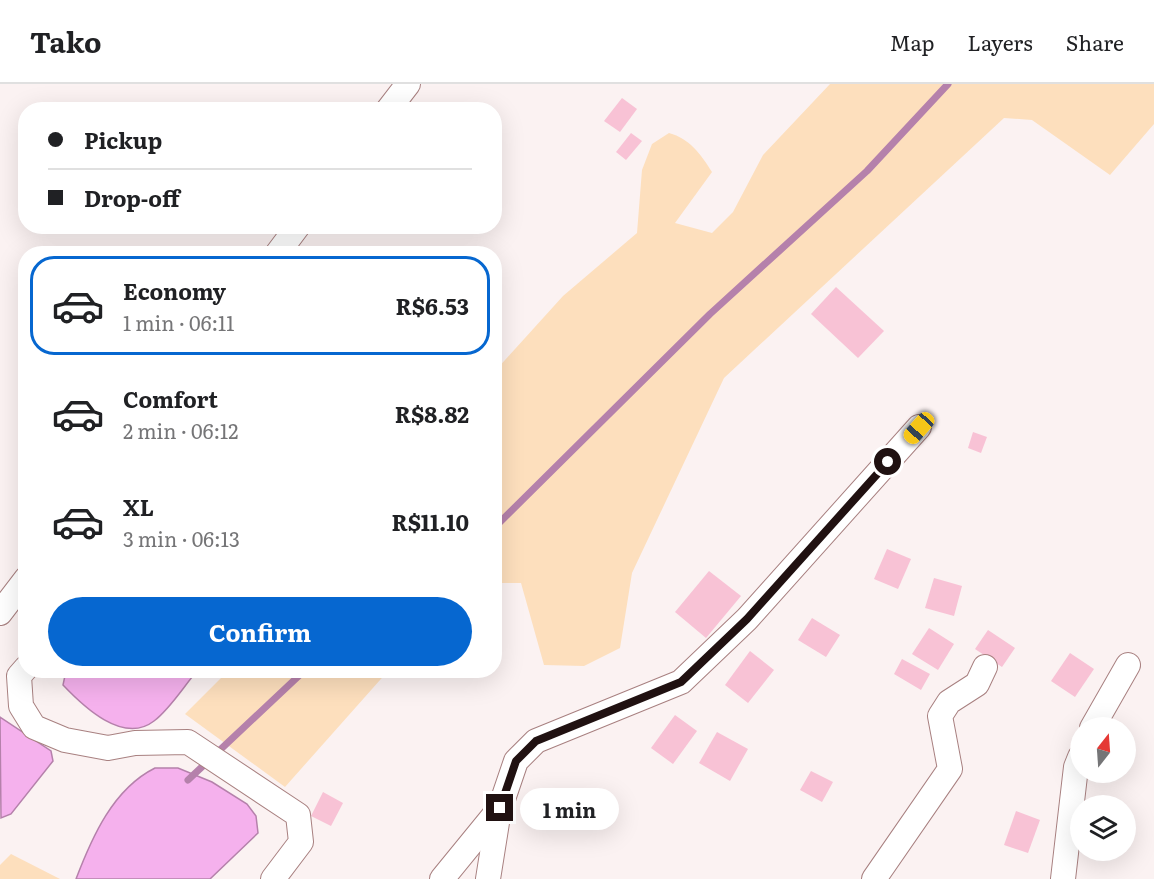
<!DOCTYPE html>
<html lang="en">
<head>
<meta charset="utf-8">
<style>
  :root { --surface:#fff; --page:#f6f6f6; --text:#202124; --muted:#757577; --line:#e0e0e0; --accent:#0667d0 }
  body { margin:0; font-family:Literata,serif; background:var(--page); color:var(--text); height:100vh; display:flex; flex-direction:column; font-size:22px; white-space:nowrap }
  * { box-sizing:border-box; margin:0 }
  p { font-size:20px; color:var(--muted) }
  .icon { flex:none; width:33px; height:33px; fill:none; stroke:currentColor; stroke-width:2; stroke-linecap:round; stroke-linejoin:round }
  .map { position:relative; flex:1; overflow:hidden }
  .panel { position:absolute; left:18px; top:162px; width:484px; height:432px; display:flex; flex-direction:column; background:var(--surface); border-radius:24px; box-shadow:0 6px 24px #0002 }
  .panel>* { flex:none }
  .top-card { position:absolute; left:18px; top:18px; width:484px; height:132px; border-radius:24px; box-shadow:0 6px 24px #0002; display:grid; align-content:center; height:132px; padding:0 30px; background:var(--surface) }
  .needle { width:39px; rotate:17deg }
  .controls { position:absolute; left:1070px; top:633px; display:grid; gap:12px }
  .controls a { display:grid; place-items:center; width:66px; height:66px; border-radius:50%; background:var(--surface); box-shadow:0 6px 24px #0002; font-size:30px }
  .end { position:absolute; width:27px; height:27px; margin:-14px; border:8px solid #201111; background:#fff; box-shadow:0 0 0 3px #fff }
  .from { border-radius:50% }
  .bubble { position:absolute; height:42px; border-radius:21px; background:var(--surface); box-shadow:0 6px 24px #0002; font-size:20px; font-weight:700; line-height:42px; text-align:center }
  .car { position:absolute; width:18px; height:36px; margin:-18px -9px; border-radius:8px; box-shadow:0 0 4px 2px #0007; background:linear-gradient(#f5c518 24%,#345 0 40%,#f5c518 0 76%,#345 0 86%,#f5c518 0) }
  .top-card b { display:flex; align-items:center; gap:21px; height:57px; font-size:22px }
  .top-card b+b { border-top:2px solid var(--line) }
  .top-card i { width:15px; height:15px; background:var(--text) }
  ul { padding:10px 0 0; list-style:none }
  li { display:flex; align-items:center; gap:18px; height:99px; margin:0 12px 9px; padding:0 18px; border:3px solid transparent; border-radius:24px }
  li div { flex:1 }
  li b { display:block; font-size:22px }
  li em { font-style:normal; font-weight:700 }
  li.current { border-color:var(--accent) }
  li>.icon { width:54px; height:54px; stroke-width:1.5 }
  .primary-button { display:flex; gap:12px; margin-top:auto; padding:12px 30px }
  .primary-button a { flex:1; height:69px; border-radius:36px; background:var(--accent); color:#fff; font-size:24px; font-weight:700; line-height:69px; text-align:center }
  header { display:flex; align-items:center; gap:36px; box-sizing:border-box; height:84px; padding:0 30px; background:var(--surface); border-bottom:2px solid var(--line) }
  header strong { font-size:28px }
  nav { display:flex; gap:33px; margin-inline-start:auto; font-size:21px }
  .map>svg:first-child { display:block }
  .green { fill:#fddfbd }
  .water { fill:#f5b1ed; stroke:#b581ab; stroke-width:1.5 }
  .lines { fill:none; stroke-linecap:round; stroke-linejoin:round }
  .stream { stroke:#b581ab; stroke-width:7 }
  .building { fill:#f8c2d5 }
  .minor-casing { stroke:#a88080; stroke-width:26 }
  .minor { stroke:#fff; stroke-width:24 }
  .route { stroke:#201111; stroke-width:8 }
</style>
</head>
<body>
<header>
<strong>Tako</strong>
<nav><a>Map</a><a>Layers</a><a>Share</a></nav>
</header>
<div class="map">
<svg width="1154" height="795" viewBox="0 0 1154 795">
  <rect width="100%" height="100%" fill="#fbf2f2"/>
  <g class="green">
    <path d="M830,0H1154V40L1110,91L1032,36L1004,34L724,294L632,489L620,564L584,582L544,581L521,499H495V287L563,212L637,149L642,86L652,60L669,49C690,55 700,69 712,88L675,139L712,149L733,128L763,71Z"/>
    <polygon points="228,587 228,586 388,587 285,703 185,630"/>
    <polygon points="11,770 60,795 0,795 0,781"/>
  </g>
  <g class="water">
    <path d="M66,587V586L197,587C184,602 170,625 154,637C123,661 83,622 63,601Z"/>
    <polygon points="0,633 51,667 53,677 11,730 1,734"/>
    <path d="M155,684H178L212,698L247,720L256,732L258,749L210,795H76C92,753 113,705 155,684Z"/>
  </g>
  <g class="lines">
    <g class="stream">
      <polyline points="495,443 710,230 867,87 948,0"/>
      <polyline points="188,696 305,586"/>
    </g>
  </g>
  <g class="building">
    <polygon points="622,14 637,25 620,48 604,37"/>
    <polygon points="631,49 642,57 626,76 616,68"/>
    <polygon points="836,203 884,247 858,274 811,230"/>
    <polygon points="973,348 987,353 981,369 968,364"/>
    <polygon points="887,465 911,475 898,505 874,495"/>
    <polygon points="709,487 741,512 706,554 675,528"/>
    <polygon points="934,494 962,502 954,532 925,524"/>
    <polygon points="812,534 840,551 826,573 798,556"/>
    <polygon points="929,544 954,560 938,586 912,570"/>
    <polygon points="988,546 1015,564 1002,583 975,565"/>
    <polygon points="750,567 774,586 748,619 725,601"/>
    <polygon points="1070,569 1094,585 1075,613 1051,597"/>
    <polygon points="902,575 930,590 921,606 894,590"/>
    <polygon points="675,631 697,647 673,680 651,664"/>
    <polygon points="717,648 748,665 730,697 699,679"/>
    <polygon points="811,687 833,698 822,718 800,706"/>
    <polygon points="323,708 343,719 331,742 311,732"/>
    <polygon points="1016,727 1040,736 1028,769 1004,761"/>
  </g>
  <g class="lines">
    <defs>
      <g id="minor">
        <polyline points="388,26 408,0"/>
        <polyline points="277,170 298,142"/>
        <polyline points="0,529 26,495"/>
        <polyline points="26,584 19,592 21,622 34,643 65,656 108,664 135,659 188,658 298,731 301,758 273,795"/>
        <polyline points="1092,644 1128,581"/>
        <polyline points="442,795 500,724 516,677 536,657 681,598 747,535 919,343"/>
        <polyline points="488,795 499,726"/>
        <polyline points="874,795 950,685 940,632 949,618 977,600 985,583"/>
        <polyline points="1063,795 1076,683 1080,673"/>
      </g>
    </defs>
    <use href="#minor" class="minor-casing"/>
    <use href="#minor" class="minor"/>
  </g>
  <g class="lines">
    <polyline class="route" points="500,724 516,677 536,657 681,598 747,535 888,378"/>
  </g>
</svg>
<div class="controls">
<a><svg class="needle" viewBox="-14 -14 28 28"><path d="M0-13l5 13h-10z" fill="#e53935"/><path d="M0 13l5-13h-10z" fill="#757577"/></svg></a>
<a><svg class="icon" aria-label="layers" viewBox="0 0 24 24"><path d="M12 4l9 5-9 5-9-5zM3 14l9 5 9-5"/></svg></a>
</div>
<i class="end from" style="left:888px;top:378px"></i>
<i class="end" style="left:500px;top:724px"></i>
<div class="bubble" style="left:520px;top:704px;width:99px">1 min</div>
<i class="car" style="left:919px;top:344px;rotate:222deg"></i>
<div class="top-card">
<b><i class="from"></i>Pickup</b>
<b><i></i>Drop-off</b>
</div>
<section class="panel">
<ul>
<li class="current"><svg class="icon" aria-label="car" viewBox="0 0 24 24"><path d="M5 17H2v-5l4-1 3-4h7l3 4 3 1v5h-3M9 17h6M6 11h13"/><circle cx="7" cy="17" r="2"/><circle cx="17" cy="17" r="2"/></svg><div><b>Economy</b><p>1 min · 06:11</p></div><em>R$6.53</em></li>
<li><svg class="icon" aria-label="car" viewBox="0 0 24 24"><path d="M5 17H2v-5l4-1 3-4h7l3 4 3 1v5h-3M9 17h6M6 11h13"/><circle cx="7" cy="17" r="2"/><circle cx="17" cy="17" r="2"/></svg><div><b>Comfort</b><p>2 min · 06:12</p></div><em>R$8.82</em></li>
<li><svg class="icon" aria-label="car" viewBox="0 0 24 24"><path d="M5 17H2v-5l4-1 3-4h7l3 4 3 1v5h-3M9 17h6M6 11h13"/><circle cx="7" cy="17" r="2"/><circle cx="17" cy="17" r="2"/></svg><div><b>XL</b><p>3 min · 06:13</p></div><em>R$11.10</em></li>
</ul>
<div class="primary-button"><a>Confirm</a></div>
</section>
</div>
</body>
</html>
